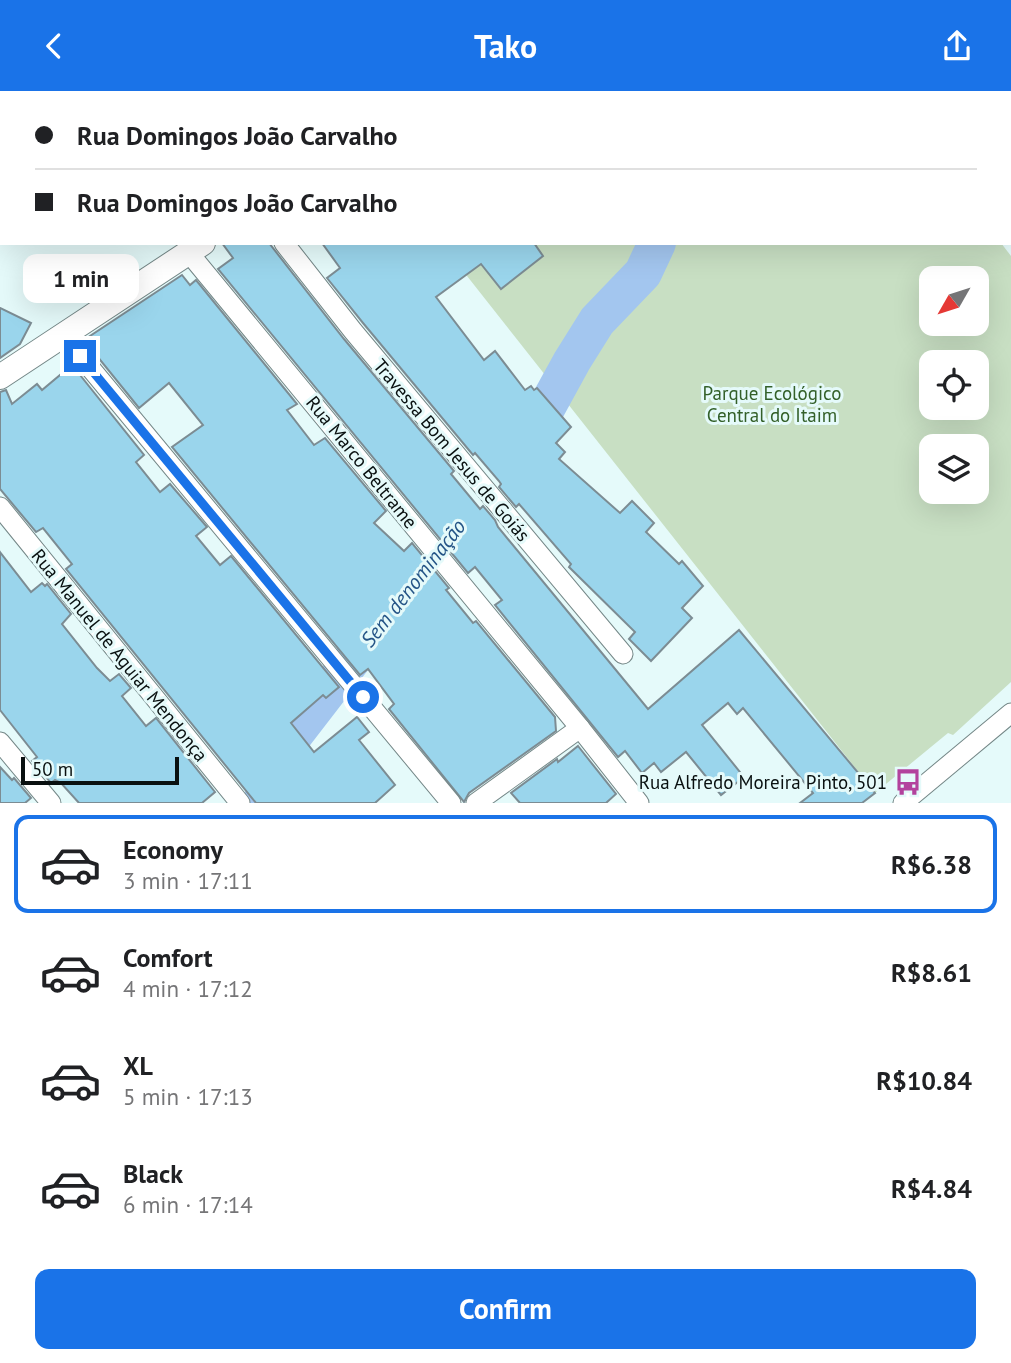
<!DOCTYPE html>
<html lang="en">
<head>
<meta charset="utf-8">
<style>
  :root { --surface:#fff; --page:#f6f6f6; --text:#202124; --muted:#757577; --line:#e0e0e0; --accent:#1a73e8 }
  body { margin:0; font-family:"PT Sans",sans-serif; background:var(--page); color:var(--text); height:100vh; display:flex; flex-direction:column; font-size:26px; white-space:nowrap }
  * { box-sizing:border-box; margin:0 }
  p { font-size:23px; color:var(--muted) }
  .icon { flex:none; width:38px; height:38px; fill:none; stroke:currentColor; stroke-width:2; stroke-linecap:round; stroke-linejoin:round }
  .map { position:relative; height:712px; overflow:hidden }
  .panel { display:flex; flex-direction:column; background:var(--surface); flex:1 }
  .panel>* { flex:none }
  .hud { position:absolute; left:0px; top:0px; width:1012px; height:154px; box-shadow:0 7px 28px #0002; display:grid; align-content:center; height:154px; padding:0 35px; background:var(--surface) }
  .needle { width:46px; rotate:231deg }
  .controls { position:absolute; left:919px; top:175px; display:grid; gap:14px }
  .controls a { display:grid; place-items:center; width:70px; height:70px; border-radius:14px; background:var(--surface); box-shadow:0 7px 28px #0002; font-size:35px }
  .scale { position:absolute; left:21px; bottom:18px; width:158px; box-sizing:border-box; padding-left:7px; border:4px solid #091010; border-top:0; font-size:19px; line-height:24px; white-space:nowrap; color:#091010; -webkit-text-stroke:5px #e5fafa; paint-order:stroke }
  .end { position:absolute; width:32px; height:32px; margin:-16px; border:9px solid #1a73e8; background:#fff; box-shadow:0 0 0 4px #fff }
  .from { border-radius:50% }
  .bubble { position:absolute; height:49px; border-radius:14px; background:var(--surface); box-shadow:0 7px 28px #0002; font-size:23px; font-weight:700; line-height:49px; text-align:center }
  .hud b { display:flex; align-items:center; gap:24px; height:66px; font-size:26px }
  .hud b+b { border-top:2px solid var(--line) }
  .hud i { width:18px; height:18px; background:var(--text) }
  ul { padding:12px 0 0; list-style:none }
  li { display:flex; align-items:center; gap:21px; height:98px; margin:0 14px 10px; padding:0 21px; border:4px solid transparent; border-radius:14px }
  li div { flex:1 }
  li b { display:block; font-size:26px }
  li em { font-style:normal; font-weight:700 }
  li.on { border-color:var(--accent) }
  li>.icon { width:63px; height:63px; stroke-width:1.5 }
  .button { display:flex; gap:14px; margin-top:auto; padding:14px 35px }
  .button a { flex:1; height:80px; border-radius:14px; background:var(--accent); color:#fff; font-size:28px; font-weight:700; line-height:80px; text-align:center }
  header { display:flex; justify-content:space-between; align-items:center; height:91px; padding:0 35px; background:var(--accent); color:#fff; font-size:32px; font-weight:700 }
  .map>svg:first-child { display:block }
  .green { fill:#c8dfc3; fill-rule:evenodd }
  .lines { fill:none; stroke-linecap:round; stroke-linejoin:round }
  .river { stroke:#a3c6ef; stroke-width:38 }
  .building { fill:#9ad5ec; stroke:#7c8c93; stroke-width:2 }
  .minor-casing { stroke:#748787; stroke-width:21 }
  .tertiary-casing { stroke:#748787; stroke-width:26 }
  .secondary-casing { stroke:#748787; stroke-width:30 }
  .minor { stroke:#fff; stroke-width:19 }
  .tertiary { stroke:#fff; stroke-width:24 }
  .secondary { stroke:#fff; stroke-width:28 }
  .route { stroke:#1a73e8; stroke-width:9 }
  .labels { text-anchor:middle; dominant-baseline:central; stroke-width:6; stroke-linejoin:round; paint-order:stroke }
  .park-label { font-size:19px; fill:#336029; stroke:#e5fafa }
  .street-label { font-size:19px; fill:#091010; stroke:#e5fafa }
  .poi-label { font-size:19px; fill:#091010; stroke:#e5fafa; text-anchor:end }
  .water-label { font-size:21px; font-style:italic; fill:#255587; stroke:#e5fafa }
</style>
</head>
<body>
<header><svg class="icon" aria-label="back" viewBox="0 0 24 24"><path d="M15 5l-7 7 7 7"/></svg>Tako<svg class="icon" aria-label="share" viewBox="0 0 24 24"><path d="M12 15V3M7 8l5-5 5 5M5 13v7h14v-7"/></svg></header>
<div class="map">
<svg width="1011" height="712" viewBox="0 0 1011 712">
  <rect width="100%" height="100%" fill="#e5fafa"/>
  <g class="green">
    <polygon points="463,0 877,0 878,2 460,2"/>
    <path d="M441,152H1001L1011,165V591L953,644L948,642L875,702ZM931,187H976V233H931ZM931,271H976V317H931ZM931,355H976V401H931Z"/>
  </g>
  <g class="lines">
    <g class="river">
      <polyline points="724,2 727,0"/>
      <polyline points="520,355 538,332 572,270 597,230 643,182 657,152"/>
      <polyline points="261,712 294,644 368,548"/>
    </g>
  </g>
  <g class="building">
    <polygon points="222,152 269,152 344,248 454,380 451,383 480,418 483,415 495,429 498,436 648,618 739,539 875,702 862,712 800,712 813,702 743,617 737,623 728,612 702,634 744,686 721,704 686,661 661,681 654,672 642,682 625,660 618,666 495,514 502,509 475,476 468,482 218,178 233,167"/>
    <polygon points="322,152 534,152 543,165 501,198 481,173 436,206 484,269 495,260 525,299 531,295 534,299 537,297 571,336 556,352 565,361 559,368 620,422 632,410 654,432 646,441 679,473 682,470 703,495 682,517 692,527 651,570 629,548 635,541 569,476 571,473 519,413 516,416 499,396 501,393 499,390 475,362 473,364 363,232 327,187 340,177"/>
    <polygon points="182,184 190,194 196,189 297,313 287,319 314,354 325,347 386,420 374,432 404,460 412,452 449,497 446,499 473,532 476,530 555,626 556,640 469,702 464,711 389,618 394,613 368,578 360,584 172,356 203,334 169,292 139,317 84,249"/>
    <polygon points="0,217 31,232 20,253 0,267"/>
    <polygon points="72,274 144,364 136,371 160,401 170,393 207,436 196,445 220,474 231,465 339,596 326,607 323,604 291,632 314,661 357,626 369,641 359,649 395,694 375,712 256,712 66,478 72,473 43,437 36,441 0,398 0,301 6,299 12,313 37,293 42,299"/>
    <polygon points="0,461 31,501 42,492 45,495 47,493 71,523 62,533 97,577 110,590 119,583 131,597 122,605 146,635 156,627 215,701 202,712 79,712 61,692 55,689 51,692 32,670 37,666 0,619"/>
    <polygon points="578,655 616,703 606,712 520,712 511,702 557,668 558,671"/>
    <polygon points="0,676 12,689 14,687 31,707 25,712 0,712"/>
  </g>
  <g class="lines">
    <defs>
      <g id="minor">
        <polyline points="304,0 306,2"/>
        <polyline points="0,8 2,9"/>
        <polyline points="284,152 353,240 623,563"/>
        <polyline points="189,162 580,637 639,712"/>
        <polyline points="63,244 451,712"/>
        <polyline points="0,416 240,712"/>
        <polyline points="0,651 51,712"/>
        <polyline points="476,712 580,637"/>
        <polyline points="903,712 1011,622"/>
      </g>
      <g id="tertiary">
        <polyline points="433,2 435,0"/>
        <polyline points="0,286 203,152"/>
      </g>
      <g id="secondary">
        <polyline points="34,2 35,0"/>
        <polyline points="0,56 2,53"/>
      </g>
    </defs>
    <use href="#minor" class="minor-casing"/>
    <use href="#tertiary" class="tertiary-casing"/>
    <use href="#secondary" class="secondary-casing"/>
    <use href="#minor" class="minor"/>
    <use href="#tertiary" class="tertiary"/>
    <use href="#secondary" class="secondary"/>
  </g>
  <g class="lines">
    <polyline class="route" points="80,265 363,606"/>
  </g>
  <defs>
    <symbol id="bus-bare" viewBox="-9 -9 18 18"><path d="M-5-6H5V4H4V6H2V4H-2V6H-4V4H-5ZM-3.5-4V0h7V-4ZM-3.5 1.2v1.5H-2V1.2ZM2 1.2v1.5H3.5V1.2Z" fill="#b3429d" stroke="#e5fafa" stroke-width="2.5" paint-order="stroke"/></symbol>
  </defs>
  <g fill-rule="evenodd">
    <use href="#bus-bare" x="889" y="672" width="38" height="38"/>
  </g>
  <g class="labels">
    <g class="park-label">
      <text x="772" y="302">Parque Ecológico<tspan x="772" dy="22">Central do Itaim</tspan></text>
    </g>
    <g class="street-label">
      <text transform="translate(452 359) rotate(50)">Travessa Bom Jesus de Goiás</text>
      <text transform="translate(362 371) rotate(51)">Rua Marco Beltrame</text>
      <text transform="translate(120 564) rotate(51)">Rua Manuel de Aguiar Mendonça</text>
    </g>
    <g class="poi-label">
      <text x="887" y="691">Rua Alfredo Moreira Pinto, 501</text>
    </g>
    <g class="water-label">
      <text transform="translate(413 492) rotate(-52)">Sem denominação</text>
    </g>
  </g>
</svg>
<div class="controls">
<a><svg class="needle" viewBox="-14 -14 28 28"><path d="M0-13l5 13h-10z" fill="#e53935"/><path d="M0 13l5-13h-10z" fill="#757577"/></svg></a>
<a><svg class="icon" aria-label="locate" viewBox="0 0 24 24"><circle cx="12" cy="12" r="6"/><path d="M12 2v4M12 18v4M2 12h4M18 12h4"/></svg></a>
<a><svg class="icon" aria-label="layers" viewBox="0 0 24 24"><path d="M12 4l9 5-9 5-9-5zM3 14l9 5 9-5"/></svg></a>
</div>
<div class="scale">50 m</div>
<i class="end from" style="left:363px;top:606px"></i>
<i class="end" style="left:80px;top:265px"></i>
<div class="bubble" style="left:23px;top:163px;width:116px">1 min</div>
<div class="hud">
<b><i class="from"></i>Rua Domingos João Carvalho</b>
<b><i></i>Rua Domingos João Carvalho</b>
</div>
</div>
<section class="panel">
<ul>
<li class="on"><svg class="icon" aria-label="car" viewBox="0 0 24 24"><path d="M5 17H2v-5l4-1 3-4h7l3 4 3 1v5h-3M9 17h6M6 11h13"/><circle cx="7" cy="17" r="2"/><circle cx="17" cy="17" r="2"/></svg><div><b>Economy</b><p>3 min · 17:11</p></div><em>R$6.38</em></li>
<li><svg class="icon" aria-label="car" viewBox="0 0 24 24"><path d="M5 17H2v-5l4-1 3-4h7l3 4 3 1v5h-3M9 17h6M6 11h13"/><circle cx="7" cy="17" r="2"/><circle cx="17" cy="17" r="2"/></svg><div><b>Comfort</b><p>4 min · 17:12</p></div><em>R$8.61</em></li>
<li><svg class="icon" aria-label="car" viewBox="0 0 24 24"><path d="M5 17H2v-5l4-1 3-4h7l3 4 3 1v5h-3M9 17h6M6 11h13"/><circle cx="7" cy="17" r="2"/><circle cx="17" cy="17" r="2"/></svg><div><b>XL</b><p>5 min · 17:13</p></div><em>R$10.84</em></li>
<li><svg class="icon" aria-label="car" viewBox="0 0 24 24"><path d="M5 17H2v-5l4-1 3-4h7l3 4 3 1v5h-3M9 17h6M6 11h13"/><circle cx="7" cy="17" r="2"/><circle cx="17" cy="17" r="2"/></svg><div><b>Black</b><p>6 min · 17:14</p></div><em>R$4.84</em></li>
</ul>
<div class="button"><a>Confirm</a></div>
</section>
</body>
</html>
